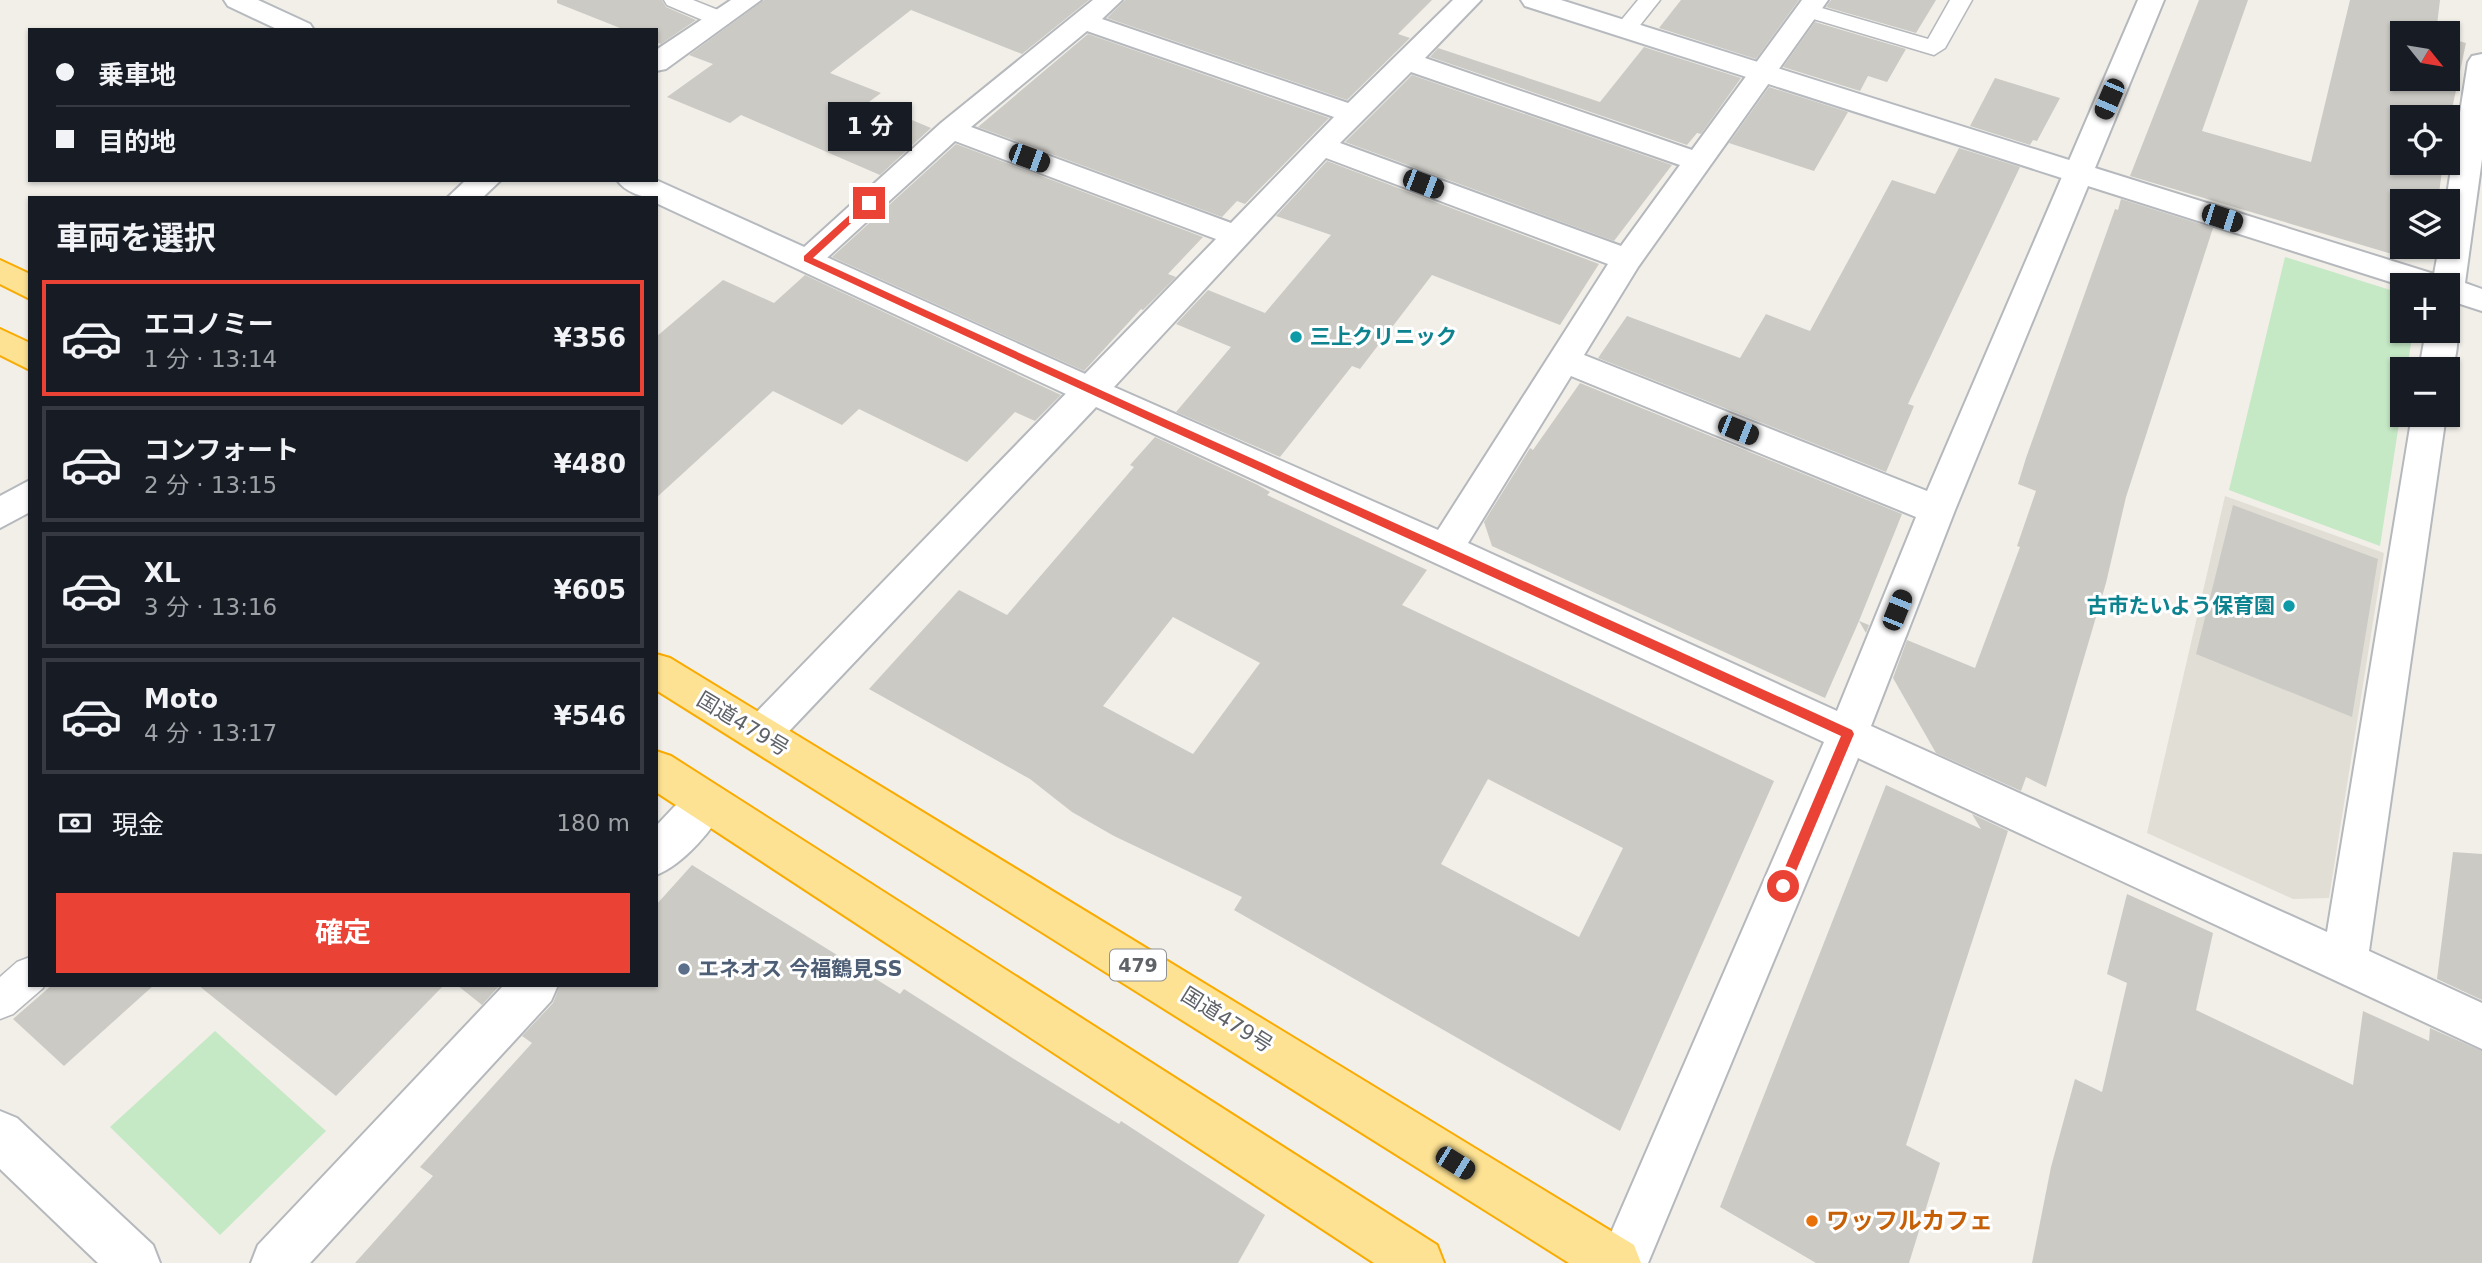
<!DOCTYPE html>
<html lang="ja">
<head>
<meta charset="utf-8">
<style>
  :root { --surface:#171b24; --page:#20242c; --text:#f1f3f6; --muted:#9ea1a6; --line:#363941; --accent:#ea4335 }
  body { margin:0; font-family:"DejaVu Sans","Noto Sans JP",sans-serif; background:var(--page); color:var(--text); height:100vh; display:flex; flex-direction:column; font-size:26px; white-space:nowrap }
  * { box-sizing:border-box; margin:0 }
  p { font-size:23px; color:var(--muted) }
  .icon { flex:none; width:38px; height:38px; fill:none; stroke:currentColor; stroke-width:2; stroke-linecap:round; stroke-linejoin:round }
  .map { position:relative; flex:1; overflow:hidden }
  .details { position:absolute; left:28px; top:196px; width:630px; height:791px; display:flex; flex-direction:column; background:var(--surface); border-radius:0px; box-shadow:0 2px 5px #0004 }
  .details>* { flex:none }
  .top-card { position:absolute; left:28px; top:28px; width:630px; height:154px; border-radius:0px; box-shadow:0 2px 5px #0004; display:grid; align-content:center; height:154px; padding:0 28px; background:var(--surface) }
  .needle { width:46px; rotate:120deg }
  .fabs { position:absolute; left:2390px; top:21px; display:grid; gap:14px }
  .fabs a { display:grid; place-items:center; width:70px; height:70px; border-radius:0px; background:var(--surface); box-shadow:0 2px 5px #0004; font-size:35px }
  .end { position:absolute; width:32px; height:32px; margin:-16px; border:9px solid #ea4335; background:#fff; box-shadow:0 0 0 4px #fff }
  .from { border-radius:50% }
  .bubble { position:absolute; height:49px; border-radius:0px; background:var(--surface); box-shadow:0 2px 5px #0004; font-size:23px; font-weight:700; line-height:49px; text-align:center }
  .car { position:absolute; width:21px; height:42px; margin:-21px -10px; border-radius:9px; box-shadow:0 0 5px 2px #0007; background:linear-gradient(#222 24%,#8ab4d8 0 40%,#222 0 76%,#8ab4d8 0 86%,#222 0) }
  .top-card b { display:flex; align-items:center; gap:24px; height:66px; font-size:26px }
  .top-card b+b { border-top:2px solid var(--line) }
  .top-card i { width:18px; height:18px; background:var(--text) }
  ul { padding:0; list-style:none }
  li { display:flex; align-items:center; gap:21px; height:116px; margin:0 14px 10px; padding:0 14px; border:4px solid var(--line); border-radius:0px }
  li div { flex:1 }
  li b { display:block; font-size:26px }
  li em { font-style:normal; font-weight:700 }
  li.selected { border-color:var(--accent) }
  li>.icon { width:63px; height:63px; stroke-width:1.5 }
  h2 { padding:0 28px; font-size:32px; line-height:84px }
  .pay { display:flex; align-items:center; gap:18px; height:77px; padding:0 28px; font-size:26px }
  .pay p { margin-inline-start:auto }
  .action { display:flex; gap:14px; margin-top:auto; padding:14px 28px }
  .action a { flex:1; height:80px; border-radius:0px; background:var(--accent); color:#fff; font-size:28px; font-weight:700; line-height:80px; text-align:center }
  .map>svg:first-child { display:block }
  .education { fill:#e1ded6 }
  .green { fill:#c5e8c5 }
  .building { fill:#cccac5; fill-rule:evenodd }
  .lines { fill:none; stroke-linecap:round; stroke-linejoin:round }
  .lane-casing { stroke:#b5b8bc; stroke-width:3 }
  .street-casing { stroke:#b5b8bc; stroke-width:4 }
  .secondary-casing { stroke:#b6babf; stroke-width:4 }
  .highway-casing { stroke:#f9ab00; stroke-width:4 }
  .lane { fill:#fff; fill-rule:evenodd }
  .street { fill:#fff; fill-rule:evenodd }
  .secondary { fill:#fff; fill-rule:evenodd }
  .highway { fill:#fde293; fill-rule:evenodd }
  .route { fill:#ea4335 }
  .culture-dot { fill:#0f9aa8; stroke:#fff; stroke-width:2.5 }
  .service-dot { fill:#5c6f8a; stroke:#fff; stroke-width:2.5 }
  .food-dot { fill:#e8710a; stroke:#fff; stroke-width:2.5 }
  .labels { text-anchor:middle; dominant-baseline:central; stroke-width:6; stroke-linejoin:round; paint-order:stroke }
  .shield { fill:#fff; stroke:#8f9295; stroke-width:2 }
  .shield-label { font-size:19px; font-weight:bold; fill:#5f6368 }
  .culture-label { font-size:21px; font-weight:bold; fill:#0d838f; stroke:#fff; text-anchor:start }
  .street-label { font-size:21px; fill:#5f6368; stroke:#fff }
  .service-label { font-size:21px; font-weight:bold; fill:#4e5e75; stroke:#fff; text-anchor:start }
  .near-food-label { font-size:24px; font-weight:bold; fill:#c56008; stroke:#fff; text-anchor:start }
</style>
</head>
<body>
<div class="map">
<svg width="2482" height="1263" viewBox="0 0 2482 1263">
  <rect width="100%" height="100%" fill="#f1efe8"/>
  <polygon class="education" points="2225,496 2384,553 2329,898 2293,899 2147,833"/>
  <g class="green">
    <polygon points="2285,257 2403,294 2403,331 2413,331 2407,369 2403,369 2403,398 2380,546 2229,490"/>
    <polygon points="215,1031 326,1131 220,1235 110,1127"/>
  </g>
  <g class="building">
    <polygon points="557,0 662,0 666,7 696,20 661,44 656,42 656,30 625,30 557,3"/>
    <polygon points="764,0 1089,0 1022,54 911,10 830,73 881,93 869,102 931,128 880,175 741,115 730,123 667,97 713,64 689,55"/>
    <polygon points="1125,0 1432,0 1398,34 1410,38 1347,100 1107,18"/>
    <polygon points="1681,0 1799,0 1756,59 1659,28"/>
    <polygon points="1831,0 1936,0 1916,33 1826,7"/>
    <polygon points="2199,0 2248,0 2202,131 2311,162 2350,0 2440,0 2436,33 2403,33 2403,79 2448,79 2448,38 2466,43 2448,128 2448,117 2403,117 2403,163 2443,163 2438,201 2403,201 2403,247 2430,247 2429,253 2402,257 2130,176"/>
    <polygon points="1815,22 1906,49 1887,82 1868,76 1860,91 1783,67"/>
    <polygon points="1088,34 1329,118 1245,204 1237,201 1222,217 978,127"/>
    <polygon points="1644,47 1741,78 1701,134 1697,133 1687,145 1430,57 1438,48 1600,102"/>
    <polygon points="1412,75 1672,165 1614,241 1345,142"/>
    <polygon points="1995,78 2060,98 2037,141 2033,140 2030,145 1970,126"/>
    <polygon points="1769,87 1848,112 1814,171 1729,143"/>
    <polygon points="956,144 1203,237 1168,274 1176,277 1143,310 1141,309 1084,371 832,257"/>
    <polygon points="1959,148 2020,167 1908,404 1914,406 1886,472 1598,358 1627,316 1740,358 1766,314 1810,331 1892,180 1935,194"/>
    <polygon points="1327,161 1599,264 1560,325 1432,275 1360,369 1352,366 1280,457 1176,412 1231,347 1176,324 1208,290 1265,313 1331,235 1276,216"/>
    <polygon points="2121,199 2213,228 2126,497 2106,583 2046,787 2026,777 2021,791 1936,753 1893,678 1907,640 1975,668 2020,547 2017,546 2036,491 2018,484 2026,458 2115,209 2118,210"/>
    <polygon points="805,275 1061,395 1035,421 1015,412 967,462 859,409 842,425 773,391 656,498 656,337 723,280 774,303"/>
    <polygon points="1580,383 1902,514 1859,621 1869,625 1866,633 1859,621 1825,698 1492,546 1484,522 1530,448 1533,450"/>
    <path d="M1155,437L1258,485L1270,492L1267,495L1427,570L1402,605L1774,781L1620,1131L1234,910L1242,897L1114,836L1072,812L1030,779L869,689L959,590L1007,615L1134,467L1130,465ZM1173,617L1260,663L1193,754L1103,706ZM1488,779L1623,848L1579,937L1441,864Z"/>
    <polygon points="2233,505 2378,559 2352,717 2196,654"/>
    <polygon points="1886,785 1981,829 1972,814 2008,831 1906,1145 1940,1163 1909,1263 1816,1263 1720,1207"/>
    <polygon points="2453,852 2482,854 2482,1000 2437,979"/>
    <polygon points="692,865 900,994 904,989 1014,1059 1119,1124 1121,1121 1265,1215 1238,1263 355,1263 433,1176 420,1167 532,1043 522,1036 553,1003 560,985 656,985 656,905"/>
    <polygon points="2127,894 2213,933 2196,1010 2353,1085 2363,1011 2429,1041 2430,1028 2482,1051 2482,1263 2032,1263 2051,1167 2075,1079 2102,1092 2127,983 2107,974"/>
    <polygon points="52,985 154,985 64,1066 13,1019"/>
    <polygon points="198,985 444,985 336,1096"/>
    <polygon points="457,985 500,985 482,1005"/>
  </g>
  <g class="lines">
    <defs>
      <g id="lane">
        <polygon points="664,0 693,0 728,14 731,19 728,24 712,24 667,5"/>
        <polygon points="1638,0 1660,0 1633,34 1617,34 1614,29"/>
        <polygon points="1950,0 1972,0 1945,48 1934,55 1800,15 1797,10 1808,4 1928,39"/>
        <polygon points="30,957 30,985 44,985 43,988 13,1014 0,1019 0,977 17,962"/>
      </g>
      <g id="street">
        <polygon points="731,0 761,0 666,69 656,71 656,50"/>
        <path d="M1093,0H1122L1102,19L1348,103L1453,0H1481L1425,58L1692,150L1802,0H1828L1638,267L1584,355L1927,491L2138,0H2164L2095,168L2434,274L2439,247H2448L2446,201L2468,62L2472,56L2482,54V159L2465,283L2482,289V311L2448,300V285L2403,286L2088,186L1955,510L1871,726L2327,932L2412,415H2446L2369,951L2482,1003V1049L1858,758L1648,1263H1598L1824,742L1096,407L775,746L761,751L747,746L741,734L747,722L1216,239L955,141L818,266L807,269L796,266L791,259L941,123ZM1087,31L1334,117L1231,223L971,127ZM1411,72L1680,165L1621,246L1340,143ZM1326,158L1608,264L1438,530L1114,387ZM1571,376L1916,517L1837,711L1468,543Z"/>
        <polygon points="466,180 501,180 482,198 447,198"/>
        <path d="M2448,321L2454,323C2461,336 2456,363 2448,377V369H2419L2426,331H2448Z"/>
        <polygon points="30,480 30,512 0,528 0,496"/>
        <path d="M706,783L721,789L727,802C715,828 683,865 656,875V826L691,789Z"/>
        <polygon points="504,985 558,985 551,1001 310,1263 251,1263 258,1245"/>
        <polygon points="0,1111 17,1118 153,1245 160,1263 98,1263 0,1169"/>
      </g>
      <g id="secondary">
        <polygon points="224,0 258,0 310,24 314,30 279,30 228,6"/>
        <polygon points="1521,0 1561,0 2088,166 2093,173 2088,180 2078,182 2068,180 1525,6"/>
        <path d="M617,180H656L1103,382L1108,391L1103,400L1091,403L1079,400L656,203V198C643,198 625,192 617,180Z"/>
      </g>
      <g id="highway">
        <polygon points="0,260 30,274 30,299 0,284"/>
        <polygon points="0,329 30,343 30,370 0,355"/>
        <polygon points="656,654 670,658 1634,1245 1641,1263 1569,1263 656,690"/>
        <polygon points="656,751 671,756 1437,1245 1444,1263 1374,1263 656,792"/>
      </g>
    </defs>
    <use href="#lane" class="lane-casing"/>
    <use href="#street" class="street-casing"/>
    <use href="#secondary" class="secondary-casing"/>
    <use href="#highway" class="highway-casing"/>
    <use href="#lane" class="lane"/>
    <use href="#street" class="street"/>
    <use href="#secondary" class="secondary"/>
    <use href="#highway" class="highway"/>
  </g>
  <path class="route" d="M865,201L873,203L813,258C1158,418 1506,572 1852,730L1854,734L1788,890H1779L1777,886L1841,736C1495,577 1148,422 804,261V256Z"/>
  <g class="culture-dot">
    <circle cx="1296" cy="337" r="7"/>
    <circle cx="2289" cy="606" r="7"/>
  </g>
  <circle class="service-dot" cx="684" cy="969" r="7"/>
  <circle class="food-dot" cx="1812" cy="1221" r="7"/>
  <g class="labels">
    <rect class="shield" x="1110" y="949.5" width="56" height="31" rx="5"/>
    <g class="shield-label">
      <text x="1138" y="965">479</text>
    </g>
    <g class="culture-label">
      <text x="1310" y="337">三上クリニック</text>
      <text x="2275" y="606" text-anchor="end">古市たいよう保育園</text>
    </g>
    <g class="street-label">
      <text transform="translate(743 724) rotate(31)">国道479号</text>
      <text transform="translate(1227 1020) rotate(32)">国道479号</text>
    </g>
    <g class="service-label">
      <text x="698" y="969">エネオス 今福鶴見SS</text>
    </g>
    <g class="near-food-label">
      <text x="1826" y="1221">ワッフルカフェ</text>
    </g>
  </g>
</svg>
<div class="fabs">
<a><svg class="needle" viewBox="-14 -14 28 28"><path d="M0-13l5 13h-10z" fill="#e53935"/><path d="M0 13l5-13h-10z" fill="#9ea1a6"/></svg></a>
<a><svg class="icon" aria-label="locate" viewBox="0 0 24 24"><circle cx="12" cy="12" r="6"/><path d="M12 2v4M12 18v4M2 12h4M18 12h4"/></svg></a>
<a><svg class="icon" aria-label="layers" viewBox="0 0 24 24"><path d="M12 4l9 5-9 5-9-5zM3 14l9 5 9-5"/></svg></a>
<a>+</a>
<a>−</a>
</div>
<i class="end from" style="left:1783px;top:886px"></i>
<i class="end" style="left:869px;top:203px"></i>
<div class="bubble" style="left:828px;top:102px;width:84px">1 分</div>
<i class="car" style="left:2109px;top:99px;rotate:203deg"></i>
<i class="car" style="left:1029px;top:158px;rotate:110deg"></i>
<i class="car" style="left:1423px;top:184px;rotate:111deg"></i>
<i class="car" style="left:2222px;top:218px;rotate:108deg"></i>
<i class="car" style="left:1738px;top:430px;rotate:112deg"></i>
<i class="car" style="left:1897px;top:610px;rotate:22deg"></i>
<i class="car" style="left:1455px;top:1163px;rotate:122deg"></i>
<div class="top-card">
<b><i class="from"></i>乗車地</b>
<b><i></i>目的地</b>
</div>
<section class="details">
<h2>車両を選択</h2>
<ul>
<li class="selected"><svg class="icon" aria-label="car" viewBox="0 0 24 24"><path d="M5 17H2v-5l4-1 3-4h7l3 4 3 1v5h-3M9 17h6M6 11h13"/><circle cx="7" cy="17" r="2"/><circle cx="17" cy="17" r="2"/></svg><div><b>エコノミー</b><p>1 分 · 13:14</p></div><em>¥356</em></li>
<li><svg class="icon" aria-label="car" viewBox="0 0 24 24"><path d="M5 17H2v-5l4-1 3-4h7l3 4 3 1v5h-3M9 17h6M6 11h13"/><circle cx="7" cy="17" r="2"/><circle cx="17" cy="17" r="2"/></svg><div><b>コンフォート</b><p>2 分 · 13:15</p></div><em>¥480</em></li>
<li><svg class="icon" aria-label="car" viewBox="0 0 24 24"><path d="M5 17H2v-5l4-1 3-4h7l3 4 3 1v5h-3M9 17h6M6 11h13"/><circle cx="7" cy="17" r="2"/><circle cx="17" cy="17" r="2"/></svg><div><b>XL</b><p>3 分 · 13:16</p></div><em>¥605</em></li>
<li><svg class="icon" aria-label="car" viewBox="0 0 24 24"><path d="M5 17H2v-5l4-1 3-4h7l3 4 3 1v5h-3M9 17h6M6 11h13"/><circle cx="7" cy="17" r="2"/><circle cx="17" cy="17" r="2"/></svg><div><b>Moto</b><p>4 分 · 13:17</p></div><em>¥546</em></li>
</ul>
<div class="pay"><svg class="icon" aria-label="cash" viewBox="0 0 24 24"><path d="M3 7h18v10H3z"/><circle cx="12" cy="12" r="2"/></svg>現金<p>180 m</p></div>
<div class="action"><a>確定</a></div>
</section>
</div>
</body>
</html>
